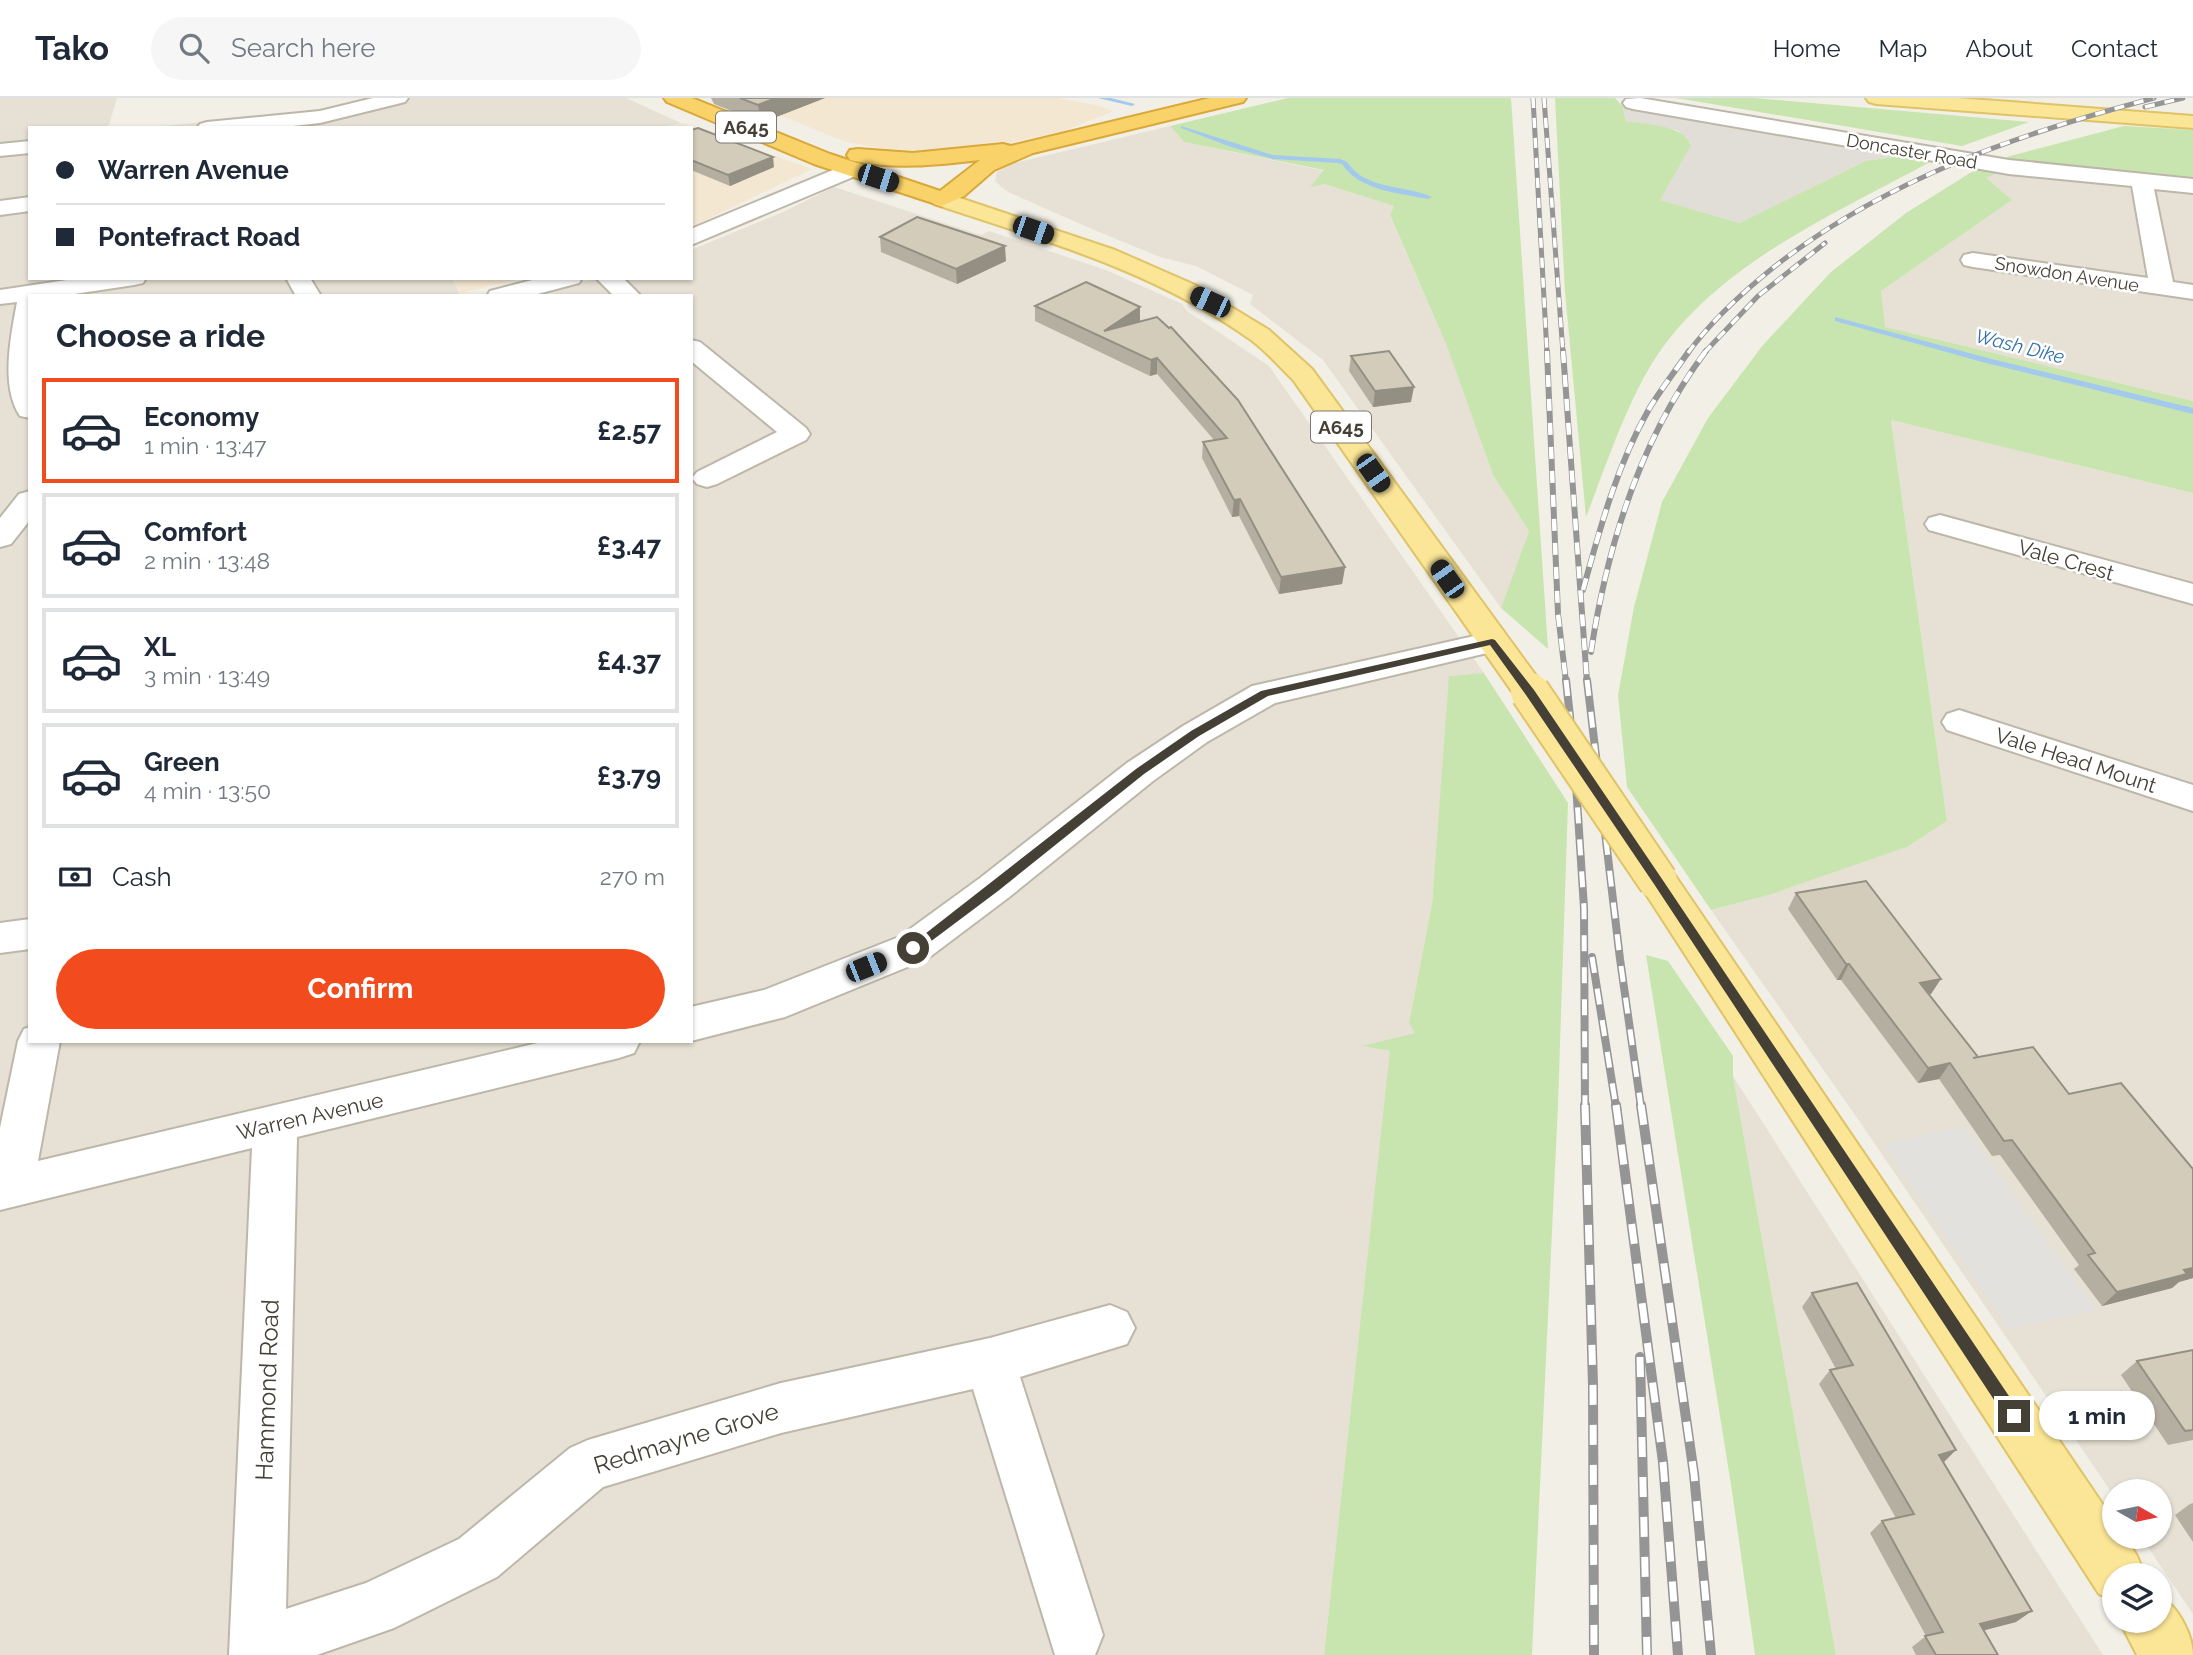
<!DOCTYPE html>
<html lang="en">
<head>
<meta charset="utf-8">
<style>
  :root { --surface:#fff; --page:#f6f6f7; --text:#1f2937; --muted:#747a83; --line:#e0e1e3; --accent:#f24b1d }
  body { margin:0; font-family:Raleway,sans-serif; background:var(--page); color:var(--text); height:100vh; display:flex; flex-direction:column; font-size:26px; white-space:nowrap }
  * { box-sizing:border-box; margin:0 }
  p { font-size:23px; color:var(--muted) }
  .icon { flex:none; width:38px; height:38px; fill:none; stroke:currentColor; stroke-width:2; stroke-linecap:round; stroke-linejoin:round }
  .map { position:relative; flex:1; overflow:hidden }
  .panel { position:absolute; left:28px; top:196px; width:665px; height:749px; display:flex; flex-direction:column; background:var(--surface); border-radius:0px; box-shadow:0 2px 5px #0004 }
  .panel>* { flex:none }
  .guide { position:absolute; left:28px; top:28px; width:665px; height:154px; border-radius:0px; box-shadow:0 2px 5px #0004; display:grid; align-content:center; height:154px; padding:0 28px; background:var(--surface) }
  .needle { width:46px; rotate:99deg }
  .fabs { position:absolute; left:2102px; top:1381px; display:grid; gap:14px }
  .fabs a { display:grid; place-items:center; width:70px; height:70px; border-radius:50%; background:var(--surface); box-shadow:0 2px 5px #0004; font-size:35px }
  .end { position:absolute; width:32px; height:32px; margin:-16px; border:9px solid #454035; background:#fff; box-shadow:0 0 0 4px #fff }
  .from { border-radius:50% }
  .bubble { position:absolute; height:49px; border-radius:24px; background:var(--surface); box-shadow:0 2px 5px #0004; font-size:23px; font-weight:700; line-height:49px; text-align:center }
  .car { position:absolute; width:21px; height:42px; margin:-21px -10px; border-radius:9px; box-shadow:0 0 5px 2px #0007; background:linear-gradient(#222 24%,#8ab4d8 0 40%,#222 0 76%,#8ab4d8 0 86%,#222 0) }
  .guide b { display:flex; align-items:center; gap:24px; height:66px; font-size:26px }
  .guide b+b { border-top:2px solid var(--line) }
  .guide i { width:18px; height:18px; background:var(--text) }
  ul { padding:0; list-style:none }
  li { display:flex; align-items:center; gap:21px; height:105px; margin:0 14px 10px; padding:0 14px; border:4px solid var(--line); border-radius:0px }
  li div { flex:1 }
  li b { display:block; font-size:26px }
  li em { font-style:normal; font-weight:700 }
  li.on { border-color:var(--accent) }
  li>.icon { width:63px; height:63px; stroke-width:1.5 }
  h2 { padding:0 28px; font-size:32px; line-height:84px }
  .pay { display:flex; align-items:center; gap:18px; height:77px; padding:0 28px; font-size:26px }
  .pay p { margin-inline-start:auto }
  .button { display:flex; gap:14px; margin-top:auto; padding:14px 28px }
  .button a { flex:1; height:80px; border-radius:42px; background:var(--accent); color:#fff; font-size:28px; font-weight:700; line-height:80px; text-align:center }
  header { display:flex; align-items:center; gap:42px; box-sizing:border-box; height:98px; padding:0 35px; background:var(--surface); border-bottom:2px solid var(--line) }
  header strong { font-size:33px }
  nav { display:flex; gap:38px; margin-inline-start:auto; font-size:24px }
  .search { width:490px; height:63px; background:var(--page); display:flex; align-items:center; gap:18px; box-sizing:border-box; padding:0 24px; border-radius:38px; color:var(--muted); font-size:26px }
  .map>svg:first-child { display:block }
  .residential { fill:#e6e1d4 }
  .commercial { fill:#f4e7d1 }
  .industrial { fill:#e1ded7 }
  .green { fill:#c9e5af }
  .parking { fill:#e3e1de }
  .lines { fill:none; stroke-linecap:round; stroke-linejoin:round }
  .stream { fill:#a3caed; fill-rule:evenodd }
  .minor-casing { stroke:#bdb7a9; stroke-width:4 }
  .major-casing { stroke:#dfc367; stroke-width:4 }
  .highway-casing { stroke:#d8a83a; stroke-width:4 }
  .minor { fill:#fff; fill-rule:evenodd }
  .major { fill:#fbe596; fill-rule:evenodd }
  .highway { fill:#f9d36a; fill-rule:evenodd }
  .rail-far3-casing { stroke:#959595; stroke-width:5 }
  .rail-far2-casing { stroke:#959595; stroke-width:6 }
  .rail-far1-casing { stroke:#959595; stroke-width:8 }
  .rail-casing { stroke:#959595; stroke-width:10 }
  .rail-far3 { stroke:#fff; stroke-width:3.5; stroke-dasharray:10; stroke-linecap:butt }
  .rail-far2 { stroke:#fff; stroke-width:4.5; stroke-dasharray:12; stroke-linecap:butt }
  .rail-far1 { stroke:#fff; stroke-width:5; stroke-dasharray:16; stroke-linecap:butt }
  .rail { stroke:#fff; stroke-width:7; stroke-dasharray:20; stroke-linecap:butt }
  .major-bridge-casing { stroke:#dfc367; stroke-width:42; stroke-linecap:butt }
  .major-bridge { stroke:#fbe596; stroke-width:38 }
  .wall { fill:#b5afa1 }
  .shaded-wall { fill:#948f83 }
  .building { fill:#d3ccbb; stroke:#948f83; stroke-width:2 }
  .route { fill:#454035 }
  .labels { text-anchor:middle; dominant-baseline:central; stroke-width:5; stroke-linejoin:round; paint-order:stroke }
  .far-street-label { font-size:18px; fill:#454035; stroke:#fff }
  .shield { fill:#fff; stroke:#7d7972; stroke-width:2 }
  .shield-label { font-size:19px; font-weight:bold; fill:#454035 }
  .far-water-label { font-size:19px; font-style:italic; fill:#3271ac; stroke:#fff }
  .street-label { font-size:21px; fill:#454035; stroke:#fff }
  .near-street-label { font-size:24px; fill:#454035; stroke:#fff }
</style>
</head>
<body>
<header>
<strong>Tako</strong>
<div class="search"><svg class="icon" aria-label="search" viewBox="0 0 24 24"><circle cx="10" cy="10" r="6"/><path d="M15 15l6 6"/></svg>Search here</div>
<nav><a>Home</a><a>Map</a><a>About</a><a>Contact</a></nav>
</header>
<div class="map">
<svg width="2193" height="1557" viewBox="0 0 2193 1557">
  <rect width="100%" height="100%" fill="#f2efe6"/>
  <g class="residential">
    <polygon points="0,0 117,0 108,30 30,30 30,180 452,180 461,198 30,198 30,943 691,943 691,198 508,198 599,180 691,180 691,152 781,115 834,89 981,137 989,133 1106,172 1182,206 1187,213 1269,268 1484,575 1450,578 1432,806 1409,925 1415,935 1365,949 1391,953 1324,1557 0,1557"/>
    <polygon points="372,0 626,0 681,25 659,30 142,30 267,18 348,7"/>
    <polygon points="1170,28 1184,44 1325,73 1312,87 1324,86 1394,108 1390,118 1446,246 1493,377 1529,433 1501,510 1323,262 1250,206 1253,197 1196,168 1160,159 1092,131 1006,93 995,83 997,74 1011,66"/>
    <polygon points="2009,69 2193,88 2193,303 1884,229 1881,193 2012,102 1985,80"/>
    <polygon points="1891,322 2193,395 2193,1516 2141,1439 2160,1438 2160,1393 2114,1393 2114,1398 1860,1024 1711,812 1769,797 1907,749 1947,723"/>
    <polygon points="1733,978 2103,1557 1836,1557"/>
  </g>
  <g class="commercial">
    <polygon points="739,0 1057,0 1096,7 1114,13 1064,33 1003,47 999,43 949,52 896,53 843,43"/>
    <polygon points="681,25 812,71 691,129 691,30 659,30"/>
    <polygon points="452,180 524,180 461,195"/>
  </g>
  <polygon class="industrial" points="1623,9 1899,58 1865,63 1741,125 1659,102 1691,45 1677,32 1626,23"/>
  <g class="green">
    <polygon points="1288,0 1511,0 1548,551 1501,510 1529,433 1493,377 1446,246 1390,117 1394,108 1324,86 1310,89 1324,72 1184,44 1170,28"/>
    <path d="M1555,0H1615L1623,9L1626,23C1646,27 1683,26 1691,47L1660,102L1740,125L1865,63L1899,58L1932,63C1833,117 1713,167 1651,267C1623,314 1606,368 1586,419L1565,194Z"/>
    <polygon points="1676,0 1755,0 2029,24 1962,48"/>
    <polygon points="2124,28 2193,32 2193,88 2009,69 1986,80 2012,102 1881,193 1885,229 2193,303 2193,395 1891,322 1947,723 1907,749 1769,797 1711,812 1627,689 1618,597 1634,509 1662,404 1708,320 1763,247 1831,174 1906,115 1970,75 2010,58"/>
    <polygon points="1484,575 1568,705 1558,1007 1532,1557 1324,1557 1390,953 1362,948 1415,935 1409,925 1432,806 1449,578"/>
    <polygon points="1646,857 1668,863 1733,958 1733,978 1836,1557 1755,1557 1732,1393"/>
  </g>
  <polygon class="parking" points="1964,1028 2096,1212 2009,1231 1884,1045"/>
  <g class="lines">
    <g class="stream">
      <polygon points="1098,0 1111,0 1135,6 1132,8"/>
      <path d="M1181,28L1273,57L1340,61L1347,64C1367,93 1404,86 1432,99L1428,101C1400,95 1359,93 1342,66L1337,65L1273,61L1231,49L1181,30Z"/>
      <polygon points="1835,219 1988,260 2193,310 2193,316 1982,264 1835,223"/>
    </g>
    <defs>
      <g id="minor">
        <polygon points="373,0 408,0 405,4 320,25 274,30 197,30 200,26 207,24 320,13"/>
        <polygon points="1640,0 2009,62 2193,81 2193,95 2154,91 2173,184 2193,187 2193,201 1973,169 1964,167 1961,162 1964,157 1973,155 2148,180 2132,88 2009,76 1633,11 1626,9 1623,5 1626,1"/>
        <polygon points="30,43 30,55 0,58 0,46"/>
        <polygon points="852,64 860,66 863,71 860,76 691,147 691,131"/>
        <polygon points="30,99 30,113 0,117 0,103"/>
        <path d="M80,180H146L143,185L134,187L61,198H30V320L20,318C0,288 11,237 17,204L0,206V192Z"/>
        <polygon points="286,180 310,180 321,198 296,198"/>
        <polygon points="540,180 582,180 579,185 530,198 487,198 490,193"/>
        <polygon points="596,180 623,180 641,198 614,198"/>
        <polygon points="691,242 700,244 806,330 810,336 806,342 717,386 707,389 697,386 692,380 697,374 777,334 691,263"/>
        <polygon points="30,393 30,422 11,446 0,449 0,420 19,396"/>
        <polygon points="1940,417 2193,486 2193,506 1929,432 1925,426 1929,420"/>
        <polygon points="1492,534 1504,537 1509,544 1504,551 1275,605 1207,644 1153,683 1008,800 927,861 785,919 691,943 691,909 764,892 899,839 980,780 1127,665 1183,628 1252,588"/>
        <polygon points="1959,612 2193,687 2193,713 1947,632 1942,624 1947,616"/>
        <polygon points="30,821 30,851 0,855 0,825"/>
        <polygon points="30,929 30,943 60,943 38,1063 546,943 640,943 634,955 619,960 297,1039 286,1511 366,1485 459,1441 570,1350 588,1342 781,1285 990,1240 1110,1207 1127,1214 1135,1230 1127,1246 1020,1279 1103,1537 1095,1557 1055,1557 973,1291 781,1335 603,1389 497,1479 394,1530 317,1557 229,1557 252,1050 0,1112 0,1030 18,943 24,931"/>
      </g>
      <g id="major">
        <polygon points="1866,0 1957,0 2193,18 2193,30 1876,6 1869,4"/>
        <path d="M942,94L1115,152L1195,187L1269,232L1312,271L1542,586L1547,594L1542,602L1530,605L1518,602L1294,283C1280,269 1267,254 1251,242C1157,174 1043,142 934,106L931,101L934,96Z"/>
        <polygon points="1658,769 1672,773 2114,1423 2114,1438 2125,1438 2137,1458 2145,1477 2114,1477 2114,1503 2099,1496 1644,793 1639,783 1644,773"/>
        <path d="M2160,1499C2178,1507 2193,1538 2193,1557H2137L2119,1522H2160Z"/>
      </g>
      <path id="highway" d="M664,0H692L830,56L940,93L980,62C937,67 893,72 850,62L847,57L850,52L858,51L913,55L1003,46L1011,48L1210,0H1246L1243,4L1033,55L994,72L964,98L942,108L814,66L667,4Z"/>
    </defs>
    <use href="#minor" class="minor-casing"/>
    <use href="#major" class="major-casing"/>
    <use href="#highway" class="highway-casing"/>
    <use href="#minor" class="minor"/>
    <use href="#major" class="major"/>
    <use href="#highway" class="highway"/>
    <defs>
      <g id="rail-far3">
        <polyline points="1533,0 1547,255"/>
        <polyline points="1544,0 1563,255"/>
        <polyline points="2145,9 2183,0"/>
        <path d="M1688,255C1711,223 1743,194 1774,169C1886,81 2018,36 2154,0"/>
        <polyline points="1704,255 1758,198 1825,145"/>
      </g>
      <g id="rail-far2">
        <polyline points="1547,253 1558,516 1566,584"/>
        <polyline points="1563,253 1587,584"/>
        <path d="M1583,492C1600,430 1617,367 1649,311C1661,291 1676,272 1689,253"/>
        <path d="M1591,554C1607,448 1640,341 1706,253"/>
      </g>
      <g id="rail-far1">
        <polyline points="1566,582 1574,655 1584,810 1585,1009"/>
        <polyline points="1587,582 1620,861 1641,1009"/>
        <polyline points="1592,859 1616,1009"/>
      </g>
      <g id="rail">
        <polyline points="1585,1007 1593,1287 1594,1557"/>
        <polyline points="1616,1007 1663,1364 1678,1557"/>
        <polyline points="1641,1007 1694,1376 1711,1557"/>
        <polyline points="1640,1259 1647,1557"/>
      </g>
    </defs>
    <use href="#rail-far3" class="rail-far3-casing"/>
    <use href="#rail-far2" class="rail-far2-casing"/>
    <use href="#rail-far1" class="rail-far1-casing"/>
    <use href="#rail" class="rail-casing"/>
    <use href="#rail-far3" class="rail-far3"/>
    <use href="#rail-far2" class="rail-far2"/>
    <use href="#rail-far1" class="rail-far1"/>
    <use href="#rail" class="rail"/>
    <defs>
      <polyline id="major-bridge" points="1530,594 1658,783"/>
    </defs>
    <use href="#major-bridge" class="major-bridge-casing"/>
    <use href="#major-bridge" class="major-bridge"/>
  </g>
  <g class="wall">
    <polygon points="711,0 825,0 761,25 714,6"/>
    <polygon points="691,32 774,69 730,88 691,72"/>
    <polygon points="880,139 1006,163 957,186 881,154"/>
    <polygon points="1035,208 1140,224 1345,469 1342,486 1279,496 1239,418 1232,419 1202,360 1203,344 1214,342 1157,276 1150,278 1035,223"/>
    <polygon points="1351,258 1411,304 1373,309 1349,273"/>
    <polygon points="1796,795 1931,896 1929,897 1978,959 2069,996 2193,1071 2193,1180 2179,1184 2172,1190 2102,1208 2074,1171 2079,1167 2000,1057 1992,1058 1939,981 1918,985 1841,882 1837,882 1788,811"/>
    <polygon points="1812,1195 1944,1365 2016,1524 1984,1532 1998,1557 1916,1557 1912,1549 1926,1538 1870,1435 1882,1423 1896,1420 1819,1286 1830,1272 1836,1271 1802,1209"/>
    <polygon points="2193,1252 2193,1342 2168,1347 2121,1277 2137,1263"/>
    <polygon points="2193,1405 2193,1444 2175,1417 2190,1406"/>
  </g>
  <g class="shaded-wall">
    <polygon points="776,0 825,0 761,25 758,7"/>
    <polygon points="773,59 774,69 730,88 728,77"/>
    <polygon points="1005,148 1006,163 957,186 956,171"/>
    <polygon points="1140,209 1140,224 1104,233"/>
    <polygon points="1157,260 1157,276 1150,278 1151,262"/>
    <polygon points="1414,289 1411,304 1373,309 1375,293"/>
    <polygon points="1240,401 1239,418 1232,419 1234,402"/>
    <polygon points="1345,469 1342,486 1279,496 1281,479"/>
    <polygon points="1846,866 1849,866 1841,882 1837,882"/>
    <polygon points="1941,881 1931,896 1910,901 1920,885"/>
    <polygon points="1950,965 1939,981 1918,985 1928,970"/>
    <polygon points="2193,1170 2193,1180 2179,1184 2172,1190 2102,1208 2117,1194"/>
    <polygon points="1956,1352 1943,1365 1939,1357"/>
    <polygon points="2032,1513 2016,1524 1966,1537 1980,1526"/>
  </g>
  <g class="building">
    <polygon points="740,0 776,0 758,7"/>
    <polygon points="698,30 773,59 728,77 691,62 691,32"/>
    <polygon points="917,119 1005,148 956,171 880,139"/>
    <polygon points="1086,184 1140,209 1104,233 1157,219 1169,230 1171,229 1238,302 1345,469 1281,479 1240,401 1234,402 1203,344 1227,340 1157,260 1151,262 1035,208"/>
    <polygon points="1389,253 1414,289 1375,293 1351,258"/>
    <polygon points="1866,783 1941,881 1920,885 1978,959 1973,960 2033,949 2069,996 2121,985 2193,1071 2193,1170 2184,1172 2187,1176 2117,1194 2088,1157 2095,1155 2012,1042 2004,1043 1950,965 1928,970 1849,866 1846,866 1796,795"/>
    <polygon points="1857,1185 1956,1352 1939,1357 2032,1513 1980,1526 1998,1557 1936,1557 1925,1538 1943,1534 1882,1423 1914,1416 1830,1272 1853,1267 1812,1195"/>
    <polygon points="2193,1252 2193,1332 2185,1333 2137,1263"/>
  </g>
  <polygon class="route" points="1492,541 1495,542 1534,592 1662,781 2019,1313 2021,1318 2019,1323 2014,1325 2008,1323 1654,786 1526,597 1490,547 1268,598 1199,638 1144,676 998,793 918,853 909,853 907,850 1136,671 1191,633 1261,593"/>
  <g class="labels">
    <g class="far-street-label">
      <text transform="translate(1912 53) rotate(10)">Doncaster Road</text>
      <text transform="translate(2067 176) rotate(9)">Snowdon Avenue</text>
    </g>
    <g class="shield">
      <rect x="716" y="13.5" width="60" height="31" rx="5"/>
      <rect x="1311" y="313.5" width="60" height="31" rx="5"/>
    </g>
    <g class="shield-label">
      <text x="746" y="29">A645</text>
      <text x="1341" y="329">A645</text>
    </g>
    <g class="far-water-label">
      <text transform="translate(2020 248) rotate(14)">Wash Dike</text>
    </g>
    <g class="street-label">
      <text transform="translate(2066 462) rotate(16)">Vale Crest</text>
      <text transform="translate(2076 662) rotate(18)">Vale Head Mount</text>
      <text transform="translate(310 1018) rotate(-13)">Warren Avenue</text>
    </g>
    <g class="near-street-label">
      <text transform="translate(267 1292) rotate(-88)">Hammond Road</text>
      <text transform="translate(686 1340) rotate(-17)">Redmayne Grove</text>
    </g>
  </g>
</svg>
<div class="fabs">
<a><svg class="needle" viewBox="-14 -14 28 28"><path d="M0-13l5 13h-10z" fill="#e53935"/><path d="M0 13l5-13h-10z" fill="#747a83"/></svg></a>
<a><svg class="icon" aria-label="layers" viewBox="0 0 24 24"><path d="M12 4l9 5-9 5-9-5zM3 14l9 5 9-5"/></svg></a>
</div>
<i class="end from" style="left:913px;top:850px"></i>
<i class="end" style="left:2014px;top:1318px"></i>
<div class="bubble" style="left:2039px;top:1293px;width:116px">1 min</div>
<i class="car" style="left:878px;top:80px;rotate:108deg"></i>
<i class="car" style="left:1033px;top:132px;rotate:109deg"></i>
<i class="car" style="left:1210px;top:204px;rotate:295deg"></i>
<i class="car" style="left:1373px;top:375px;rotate:145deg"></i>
<i class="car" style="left:1447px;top:481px;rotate:325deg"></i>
<i class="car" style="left:866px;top:869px;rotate:68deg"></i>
<div class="guide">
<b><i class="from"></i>Warren Avenue</b>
<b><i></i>Pontefract Road</b>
</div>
<section class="panel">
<h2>Choose a ride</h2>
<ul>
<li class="on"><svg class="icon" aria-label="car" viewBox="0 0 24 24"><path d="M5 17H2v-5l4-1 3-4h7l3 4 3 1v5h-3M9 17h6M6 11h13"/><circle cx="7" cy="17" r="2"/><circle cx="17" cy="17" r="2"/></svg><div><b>Economy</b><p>1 min · 13:47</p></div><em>£2.57</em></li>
<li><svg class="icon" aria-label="car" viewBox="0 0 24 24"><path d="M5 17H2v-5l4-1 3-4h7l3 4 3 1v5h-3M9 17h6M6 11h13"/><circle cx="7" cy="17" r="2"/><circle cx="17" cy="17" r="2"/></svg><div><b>Comfort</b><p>2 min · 13:48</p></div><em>£3.47</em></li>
<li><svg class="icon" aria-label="car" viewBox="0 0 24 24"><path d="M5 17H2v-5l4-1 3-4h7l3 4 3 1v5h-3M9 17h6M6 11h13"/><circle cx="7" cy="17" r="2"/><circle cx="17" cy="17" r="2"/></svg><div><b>XL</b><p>3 min · 13:49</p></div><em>£4.37</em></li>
<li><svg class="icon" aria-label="car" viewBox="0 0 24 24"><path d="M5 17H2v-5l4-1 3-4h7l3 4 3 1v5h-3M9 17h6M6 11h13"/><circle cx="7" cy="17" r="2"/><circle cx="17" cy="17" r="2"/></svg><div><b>Green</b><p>4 min · 13:50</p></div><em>£3.79</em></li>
</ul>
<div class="pay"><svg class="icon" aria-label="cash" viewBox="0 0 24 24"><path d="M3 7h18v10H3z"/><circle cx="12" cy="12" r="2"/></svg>Cash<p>270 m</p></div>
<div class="button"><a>Confirm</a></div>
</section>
</div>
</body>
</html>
